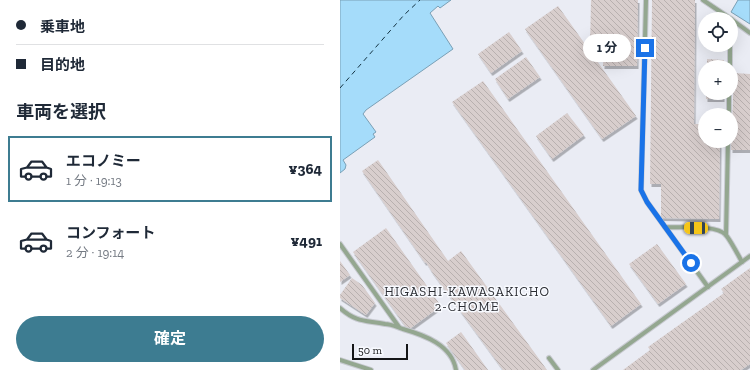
<!DOCTYPE html>
<html lang="ja">
<head>
<meta charset="utf-8">
<style>
  :root { --surface:#fff; --page:#f2f2f3; --text:#1f2937; --muted:#747a83; --line:#e0e1e3; --accent:#3d7c91 }
  body { margin:0; font-family:"Zilla Slab","Noto Sans JP",serif; background:var(--page); color:var(--text); height:100vh; display:flex; flex-direction:column; font-size:15px; white-space:nowrap }
  * { box-sizing:border-box; margin:0 }
  p { font-size:13px; color:var(--muted) }
  .icon { flex:none; width:22px; height:22px; fill:none; stroke:currentColor; stroke-width:2; stroke-linecap:round; stroke-linejoin:round }
  .map { position:relative; flex:1; overflow:hidden }
  .drawer { display:flex; flex-direction:column; background:var(--surface); width:340px }
  .drawer>* { flex:none }
  .top-card { display:grid; align-content:center; height:88px; padding:0 16px; background:var(--surface) }
  .fabs { position:absolute; left:358px; top:12px; display:grid; gap:8px }
  .fabs a { display:grid; place-items:center; width:40px; height:40px; border-radius:50%; background:var(--surface); box-shadow:0 4px 16px #0002; font-size:20px }
  .scale { position:absolute; left:12px; bottom:10px; width:56px; box-sizing:border-box; padding-left:4px; border:2px solid #141517; border-top:0; font-size:11px; line-height:14px; white-space:nowrap; color:#141517; -webkit-text-stroke:3px #f8faff; paint-order:stroke }
  .end { position:absolute; width:18px; height:18px; margin:-9px; border:5px solid #1a73e8; background:#fff; box-shadow:0 0 0 2px #fff }
  .from { border-radius:50% }
  .bubble { position:absolute; height:28px; border-radius:14px; background:var(--surface); box-shadow:0 4px 16px #0002; font-size:13px; font-weight:700; line-height:28px; text-align:center }
  .car { position:absolute; width:12px; height:24px; margin:-12px -6px; border-radius:5px; box-shadow:0 0 3px 1px #0007; background:linear-gradient(#f5c518 24%,#345 0 40%,#f5c518 0 76%,#345 0 86%,#f5c518 0) }
  .top-card b { display:flex; align-items:center; gap:14px; height:38px; font-size:15px }
  .top-card b+b { border-top:1px solid var(--line) }
  .top-card i { width:10px; height:10px; background:var(--text) }
  ul { padding:0; list-style:none }
  li { display:flex; align-items:center; gap:12px; height:66px; margin:0 8px 6px; padding:0 8px; border:2px solid transparent; border-radius:0px }
  li div { flex:1 }
  li b { display:block; font-size:15px }
  li em { font-style:normal; font-weight:700 }
  li.selected { border-color:var(--accent) }
  li>.icon { width:36px; height:36px; stroke-width:1.5 }
  h2 { padding:0 16px; font-size:18px; line-height:48px }
  .button { display:flex; gap:8px; margin-top:auto; padding:8px 16px }
  .button a { flex:1; height:46px; border-radius:24px; background:var(--accent); color:#fff; font-size:16px; font-weight:700; line-height:46px; text-align:center }
  main { display:flex; flex:1; min-height:0 }
  .map>svg:first-child { display:block }
  .water { fill:#a5dcfa; stroke:#7aa0b6 }
  .lines { fill:none; stroke-linecap:round; stroke-linejoin:round }
  .ferry { stroke:#143444; stroke-width:1; stroke-dasharray:5 4; stroke-linecap:butt }
  .building { fill:url(#building-back-hatch); filter:url(#shadow) }
  .service-casing { stroke:#c8cad1; stroke-width:6 }
  .service { stroke:#94a790; stroke-width:4 }
  .route { stroke:#1a73e8; stroke-width:5 }
  .labels { text-anchor:middle; dominant-baseline:central; stroke-width:3; stroke-linejoin:round; paint-order:stroke }
  .neighbourhood-label { font-size:13px; letter-spacing:1px; fill:#2a2c32; stroke:#f8faff }
</style>
</head>
<body>
<main>
<section class="drawer">
<div class="top-card">
<b><i class="from"></i>乗車地</b>
<b><i></i>目的地</b>
</div>
<h2>車両を選択</h2>
<ul>
<li class="selected"><svg class="icon" aria-label="car" viewBox="0 0 24 24"><path d="M5 17H2v-5l4-1 3-4h7l3 4 3 1v5h-3M9 17h6M6 11h13"/><circle cx="7" cy="17" r="2"/><circle cx="17" cy="17" r="2"/></svg><div><b>エコノミー</b><p>1 分 · 19:13</p></div><em>¥364</em></li>
<li><svg class="icon" aria-label="car" viewBox="0 0 24 24"><path d="M5 17H2v-5l4-1 3-4h7l3 4 3 1v5h-3M9 17h6M6 11h13"/><circle cx="7" cy="17" r="2"/><circle cx="17" cy="17" r="2"/></svg><div><b>コンフォート</b><p>2 分 · 19:14</p></div><em>¥491</em></li>
</ul>
<div class="button"><a>確定</a></div>
</section>
<div class="map">
<svg width="410" height="370" viewBox="0 0 410 370">
  <defs>
    <pattern id="building-back-hatch" width="6" height="6" patternUnits="userSpaceOnUse"><rect width="6" height="6" fill="#d8cecd"/><path d="M-1 5l2 2M0 0l6 6M5-1l2 2" fill="none" stroke="#b8b0af"/></pattern>
    <filter id="shadow"><feDropShadow dx="1.5" dy="3" stdDeviation="0" flood-color="#0004"/></filter>
  </defs>
  <rect width="100%" height="100%" fill="#eaecf4"/>
  <g class="water">
    <polygon points="0,0 111,0 100,8 98,6 90,13 113,49 26,110 23,114 36,132 33,134 35,137 3,160 6,165 5,169 0,173"/>
    <polygon points="398,0 410,0 410,24 391,12"/>
  </g>
  <g class="lines">
    <polyline class="ferry" points="0,88 64,15 80,0"/>
  </g>
  <g class="building">
    <polygon points="251,0 298,0 297,66 263,66 264,47 250,47"/>
    <polygon points="312,0 355,0 354,124 365,124 365,141 380,141 379,219 321,218 321,184 310,184"/>
    <polygon points="218,6 296,116 262,139 185,29"/>
    <polygon points="169,32 182,51 151,73 138,54"/>
    <polygon points="186,57 200,77 168,99 155,79"/>
    <polygon points="367,59 384,60 384,67 367,67"/>
    <polygon points="394,73 410,74 410,150 391,150"/>
    <polygon points="143,81 301,304 271,326 112,102"/>
    <rect x="366" y="93" width="17" height="6"/>
    <polygon points="227,113 244,135 212,159 196,136"/>
    <polygon points="38,160 108,261 121,251 207,370 163,370 92,272 86,262 85,263 22,171"/>
    <polygon points="46,228 101,306 68,330 13,252"/>
    <polygon points="317,244 346,284 318,304 289,264"/>
    <polygon points="0,261 10,275 0,282"/>
    <polygon points="410,268 410,364 401,370 283,370 310,350 308,347 384,293 381,289"/>
    <polygon points="12,278 22,285 35,303 26,315 0,298 0,295"/>
    <polygon points="121,332 148,370 125,370 106,343"/>
  </g>
  <g class="lines">
    <defs>
      <g id="service">
        <path d="M306,0L301,190L307,202L325,227C340,228 376,224 386,235C392,243 397,253 402,262"/>
        <polyline points="363,0 391,19"/>
        <polyline points="391,19 410,33"/>
        <polyline points="390,67 390,45"/>
        <polyline points="389,115 389,93"/>
        <polyline points="325,227 368,287"/>
        <polyline points="386,235 388,141"/>
        <polyline points="0,244 59,327"/>
        <path d="M0,308C17,323 26,320 45,324C51,324 57,327 63,329C84,335 112,345 116,370"/>
        <polyline points="209,358 218,370"/>
        <polyline points="0,360 31,370"/>
        <polyline points="253,370 410,256"/>
      </g>
    </defs>
    <use href="#service" class="service-casing"/>
    <use href="#service" class="service"/>
  </g>
  <g class="lines">
    <polyline class="route" points="305,48 301,190 307,202 351,263"/>
  </g>
  <g class="labels">
    <g class="neighbourhood-label">
      <text x="127" y="291">HIGASHI-KAWASAKICHO<tspan x="127" dy="15">2-CHOME</tspan></text>
    </g>
  </g>
</svg>
<div class="fabs">
<a><svg class="icon" aria-label="locate" viewBox="0 0 24 24"><circle cx="12" cy="12" r="6"/><path d="M12 2v4M12 18v4M2 12h4M18 12h4"/></svg></a>
<a>+</a>
<a>−</a>
</div>
<div class="scale">50 m</div>
<i class="end from" style="left:351px;top:263px"></i>
<i class="end" style="left:305px;top:48px"></i>
<div class="bubble" style="left:243px;top:34px;width:48px">1 分</div>
<i class="car" style="left:356px;top:228px;rotate:271deg"></i>
</div>
</main>
</body>
</html>
